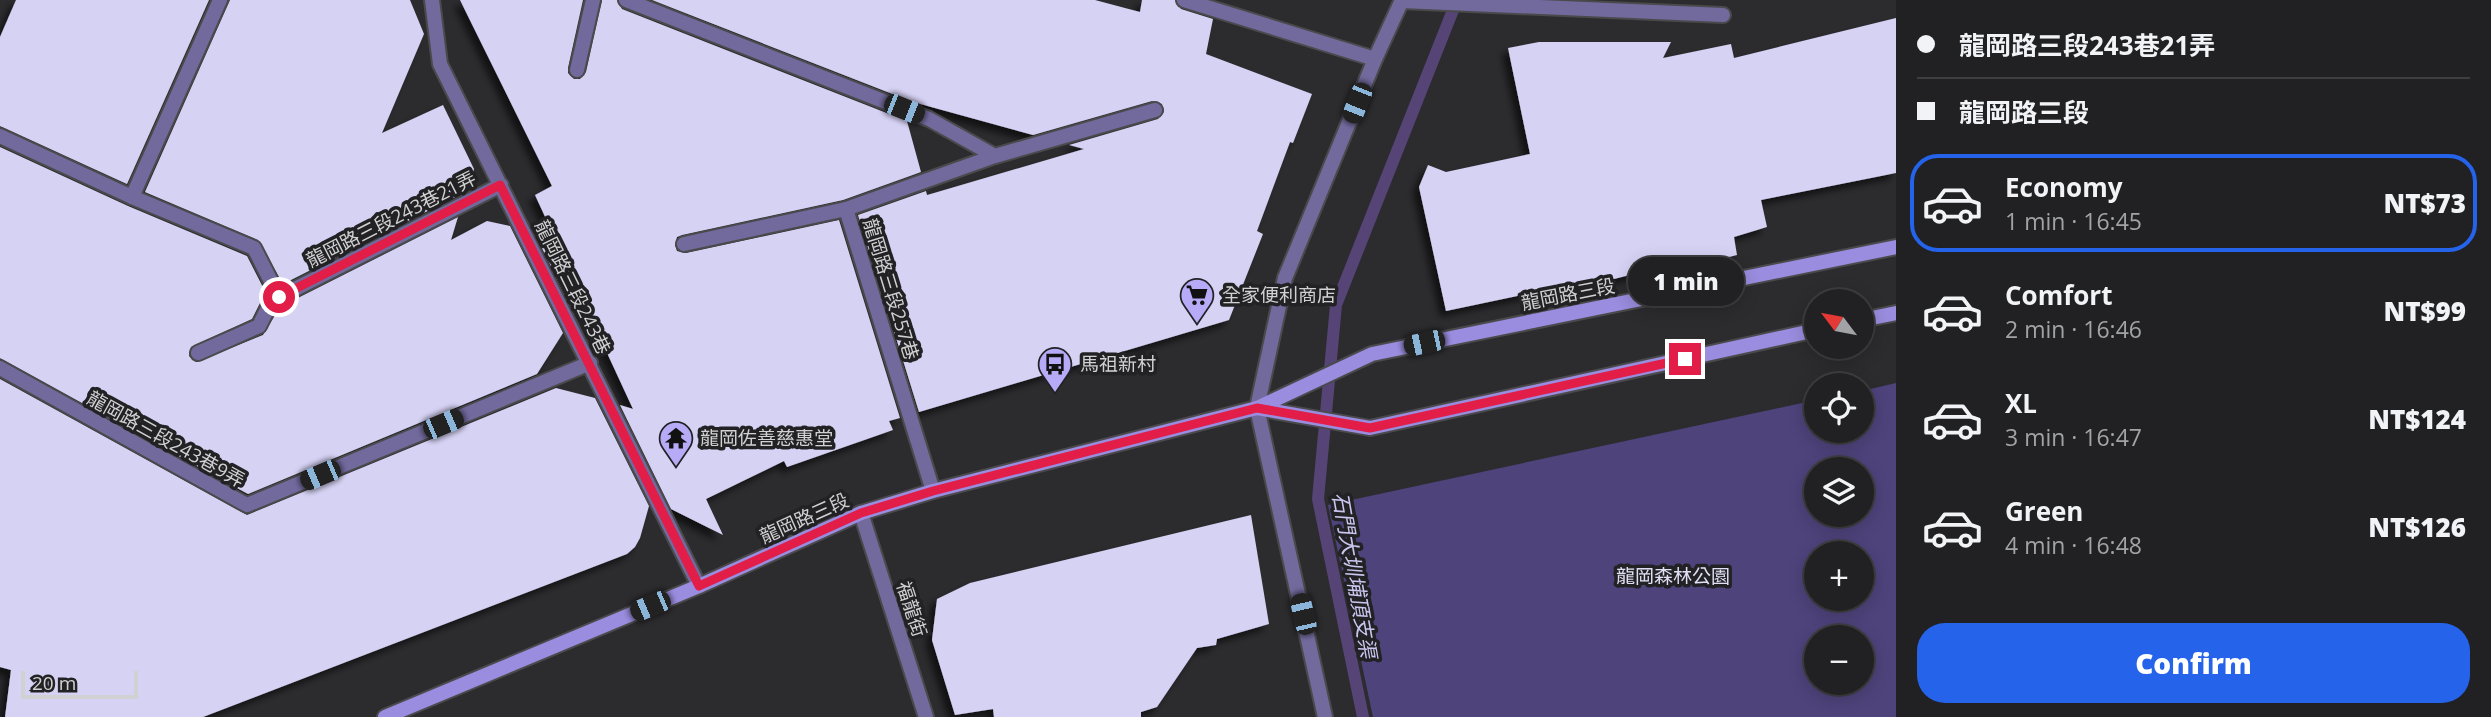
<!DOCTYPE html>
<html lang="en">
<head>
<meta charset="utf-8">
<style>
  :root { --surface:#212123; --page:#2d2e30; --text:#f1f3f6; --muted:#a2a3a6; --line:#3e3e41; --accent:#2563eb }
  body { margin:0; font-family:"Open Sans","Noto Sans TC",sans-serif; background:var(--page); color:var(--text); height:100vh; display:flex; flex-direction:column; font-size:26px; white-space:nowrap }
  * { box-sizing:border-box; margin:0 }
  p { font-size:23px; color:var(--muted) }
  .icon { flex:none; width:38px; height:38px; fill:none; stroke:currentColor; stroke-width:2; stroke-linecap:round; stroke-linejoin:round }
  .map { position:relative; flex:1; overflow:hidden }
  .sheet { display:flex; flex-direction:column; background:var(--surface); width:595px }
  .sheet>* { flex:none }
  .guide { display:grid; align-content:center; height:154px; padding:0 21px; background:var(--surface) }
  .needle { width:46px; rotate:302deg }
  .fabs { position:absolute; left:1804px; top:289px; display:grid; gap:14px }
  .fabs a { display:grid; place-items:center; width:70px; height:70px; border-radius:50%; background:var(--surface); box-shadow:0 4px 18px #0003,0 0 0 2px var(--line); font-size:35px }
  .scale { position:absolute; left:21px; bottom:18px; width:117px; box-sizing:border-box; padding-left:7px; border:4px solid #d1d1d3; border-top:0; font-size:19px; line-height:24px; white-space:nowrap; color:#d1d1d3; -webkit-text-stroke:5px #222225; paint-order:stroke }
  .end { position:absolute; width:32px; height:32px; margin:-16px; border:9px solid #e11d48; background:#fff; box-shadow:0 0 0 4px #fff }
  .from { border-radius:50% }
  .bubble { position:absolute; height:49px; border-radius:24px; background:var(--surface); box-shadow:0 4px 18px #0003,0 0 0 2px var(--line); font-size:23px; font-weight:800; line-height:49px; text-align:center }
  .car { position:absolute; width:21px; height:42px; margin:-21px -10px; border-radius:9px; box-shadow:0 0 5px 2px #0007; background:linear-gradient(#222 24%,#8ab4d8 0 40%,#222 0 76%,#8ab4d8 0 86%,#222 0) }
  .guide b { display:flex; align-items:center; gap:24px; height:66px; font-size:26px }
  .guide b+b { border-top:2px solid var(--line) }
  .guide i { width:18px; height:18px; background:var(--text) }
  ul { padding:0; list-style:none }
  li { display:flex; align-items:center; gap:21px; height:98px; margin:0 14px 10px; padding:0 7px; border:4px solid transparent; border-radius:28px }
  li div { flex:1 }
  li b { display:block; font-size:26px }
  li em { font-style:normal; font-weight:800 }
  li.selected { border-color:var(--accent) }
  li>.icon { width:63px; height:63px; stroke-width:1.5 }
  .cta { display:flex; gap:14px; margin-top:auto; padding:14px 21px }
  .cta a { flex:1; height:80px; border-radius:28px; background:var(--accent); color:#fff; font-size:28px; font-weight:800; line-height:80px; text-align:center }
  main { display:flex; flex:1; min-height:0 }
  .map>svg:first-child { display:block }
  .green { fill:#4e437b; fill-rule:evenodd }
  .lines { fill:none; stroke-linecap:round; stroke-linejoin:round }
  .stream { stroke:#564476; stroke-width:12 }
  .building { fill:#d6d2f4; filter:url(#shadow) }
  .service-casing { stroke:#4a4a4d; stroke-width:18 }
  .minor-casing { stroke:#4a4a4d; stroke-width:18 }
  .secondary-casing { stroke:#4a4a4d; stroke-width:18 }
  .service { stroke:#726a9d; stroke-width:14 }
  .minor { stroke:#726a9d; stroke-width:14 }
  .secondary { stroke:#9a8cde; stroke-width:14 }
  .route { stroke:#e11d48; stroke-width:9 }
  .labels { text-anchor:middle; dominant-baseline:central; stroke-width:7; stroke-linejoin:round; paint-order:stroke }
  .street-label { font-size:19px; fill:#d1d1d3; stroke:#222225 }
  .poi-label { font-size:19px; fill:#d1d1d3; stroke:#222225; text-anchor:start }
  .park-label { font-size:19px; fill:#e1dff5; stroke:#222225 }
  .water-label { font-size:21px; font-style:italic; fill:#cbc6f0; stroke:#222225 }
</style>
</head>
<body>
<main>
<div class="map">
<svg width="1896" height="717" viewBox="0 0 1896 717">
  <defs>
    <filter id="shadow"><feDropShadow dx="-6" dy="6" stdDeviation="3.5" flood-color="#0009"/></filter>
  </defs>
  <rect width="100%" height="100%" fill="#2c2c2f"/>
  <path class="green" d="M1896,383V717H1373L1328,505L1816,400V430H1862V391ZM1816,469H1862V514H1816ZM1816,553H1862V598H1816ZM1816,637H1862V682H1816Z"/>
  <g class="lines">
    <polyline class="stream" points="1363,717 1318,499 1336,305 1457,0"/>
  </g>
  <g class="building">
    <polygon points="16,0 209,0 127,184 0,126 0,37"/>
    <polygon points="230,0 410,0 424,34 382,133 443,105 474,169 467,191 283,284 258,240 145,192"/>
    <polygon points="460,0 583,0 568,68 568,73 574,79 580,79 586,72 602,0 617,0 622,9 907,121 921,172 843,200 682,235 677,237 675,245 677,251 686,253 839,220 900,418 889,421 893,430 787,467 784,461 706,499 723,535 671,509 620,405 633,409 583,301 575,314 534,232 554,236 535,195 552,186"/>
    <polygon points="652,0 1095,0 1140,12 1142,0 1175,0 1181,9 1213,19 1206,54 1312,94 1293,143 1290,142 1257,231 1263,234 1229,320 919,412 858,215 926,191 927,195 934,193 1084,149 1069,145 1158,119 1164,112 1162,104 1152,101 1033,135 913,102"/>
    <polygon points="1896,18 1896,173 1761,200 1767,227 1734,237 1737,255 1682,269 1681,262 1543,297 1541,291 1446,311 1419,187 1428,165 1446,172 1530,154 1508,48 1539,42 1671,42 1663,58 1731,44 1734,58"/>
    <polygon points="0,147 128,206 247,256 267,295 261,301 252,319 191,347 189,356 196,362 263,335 277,312 284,305 458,217 451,240 487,221 510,226 563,333 537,374 248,494 0,358"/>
    <polygon points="0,379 247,515 556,388 595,398 649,506 640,538 635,547 627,554 203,717 5,717 11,670 0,667"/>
    <polygon points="1251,515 1269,624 1217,639 1216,645 1197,648 1157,707 1141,712 1141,717 994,717 993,709 955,715 932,640 937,599 970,583"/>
  </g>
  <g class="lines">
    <defs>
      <g id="service">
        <polyline points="432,0 440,64 699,586"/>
        <polyline points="626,0 929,119 995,156"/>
        <polyline points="1184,0 1375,59"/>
        <polyline points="1402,1 1723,15"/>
        <polyline points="577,70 593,0"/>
        <polyline points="0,136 132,197 254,248 279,297 501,185"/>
        <polyline points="132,197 220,0"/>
        <polyline points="846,209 933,491"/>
        <polyline points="684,244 846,209 995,156 1155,110"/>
        <polyline points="198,353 259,326 269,306 279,297"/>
        <polyline points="0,368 247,505 590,363"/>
        <polyline points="861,513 926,717"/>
      </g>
      <polyline id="minor" points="1325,717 1257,408 1285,278 1375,59 1402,0"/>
      <g id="secondary">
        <polyline points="1862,320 1896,313"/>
        <polyline points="1257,408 1370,428 1816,330"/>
        <polyline points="385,717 699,586 861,513 933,491 1257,408 1372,354 1896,247"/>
      </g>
    </defs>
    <use href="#service" class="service-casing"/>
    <use href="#minor" class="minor-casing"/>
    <use href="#secondary" class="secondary-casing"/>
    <use href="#service" class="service"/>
    <use href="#minor" class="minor"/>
    <use href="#secondary" class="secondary"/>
  </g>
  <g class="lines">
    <polyline class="route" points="279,297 500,185 699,586 861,513 933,491 1257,408 1370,428 1685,359"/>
  </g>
  <defs>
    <symbol id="supermarket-pin" viewBox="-11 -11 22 30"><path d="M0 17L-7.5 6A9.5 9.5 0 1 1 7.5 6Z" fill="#b7abf8" stroke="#222225"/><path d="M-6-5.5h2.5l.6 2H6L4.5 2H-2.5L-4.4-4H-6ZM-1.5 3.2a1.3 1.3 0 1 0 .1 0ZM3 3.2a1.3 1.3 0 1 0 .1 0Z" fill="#111"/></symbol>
    <symbol id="bus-pin" viewBox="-11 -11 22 30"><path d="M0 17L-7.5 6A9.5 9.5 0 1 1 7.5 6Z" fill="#b7abf8" stroke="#222225"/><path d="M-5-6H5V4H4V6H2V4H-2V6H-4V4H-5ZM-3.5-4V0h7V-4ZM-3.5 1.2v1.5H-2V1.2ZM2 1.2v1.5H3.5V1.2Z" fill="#111"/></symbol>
    <symbol id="temple-pin" viewBox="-11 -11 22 30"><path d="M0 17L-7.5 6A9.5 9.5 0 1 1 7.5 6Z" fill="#b7abf8" stroke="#222225"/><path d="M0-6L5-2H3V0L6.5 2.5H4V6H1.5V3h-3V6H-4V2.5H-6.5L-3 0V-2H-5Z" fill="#111"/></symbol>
  </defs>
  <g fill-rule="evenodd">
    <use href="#supermarket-pin" x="1178" y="276" width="38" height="52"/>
    <use href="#bus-pin" x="1036" y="345" width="38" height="52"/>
    <use href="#temple-pin" x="657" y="419" width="38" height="52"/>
  </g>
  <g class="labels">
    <g class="street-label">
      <text transform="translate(391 219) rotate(-27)">龍岡路三段243巷21弄</text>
      <text transform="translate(573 287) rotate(64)">龍岡路三段243巷</text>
      <text transform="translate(891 289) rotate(73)">龍岡路三段257巷</text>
      <text transform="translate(1568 294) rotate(-11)">龍岡路三段</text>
      <text transform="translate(166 439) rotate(29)">龍岡路三段243巷9弄</text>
      <text transform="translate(804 518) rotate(-24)">龍岡路三段</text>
      <text transform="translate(912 609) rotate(72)">福龍街</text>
    </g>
    <g class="poi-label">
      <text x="1222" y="295">全家便利商店</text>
      <text x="1080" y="364">馬祖新村</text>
      <text x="700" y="438">龍岡佐善慈惠堂</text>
    </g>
    <g class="park-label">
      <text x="1673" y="576">龍岡森林公園</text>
    </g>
    <g class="water-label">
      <text transform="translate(1355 575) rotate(80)">石門大圳埔頂支渠</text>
    </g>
  </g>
</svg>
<div class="fabs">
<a><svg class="needle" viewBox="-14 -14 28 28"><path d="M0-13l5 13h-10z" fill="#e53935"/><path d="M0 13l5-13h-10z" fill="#a2a3a6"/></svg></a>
<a><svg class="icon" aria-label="locate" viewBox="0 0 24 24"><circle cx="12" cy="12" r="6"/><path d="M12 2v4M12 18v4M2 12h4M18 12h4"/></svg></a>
<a><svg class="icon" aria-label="layers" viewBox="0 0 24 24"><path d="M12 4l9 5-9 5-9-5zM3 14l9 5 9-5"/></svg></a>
<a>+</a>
<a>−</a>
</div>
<div class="scale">20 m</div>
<i class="end from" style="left:279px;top:297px"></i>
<i class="end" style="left:1685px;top:359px"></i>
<div class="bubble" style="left:1628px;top:257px;width:116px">1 min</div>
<i class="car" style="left:1357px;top:103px;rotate:202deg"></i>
<i class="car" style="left:904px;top:109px;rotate:112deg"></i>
<i class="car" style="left:1424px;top:343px;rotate:258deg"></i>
<i class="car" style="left:443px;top:424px;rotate:67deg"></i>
<i class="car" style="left:320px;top:475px;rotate:247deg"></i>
<i class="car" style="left:650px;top:606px;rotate:247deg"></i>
<i class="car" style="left:1303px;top:614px;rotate:347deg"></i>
</div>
<section class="sheet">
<div class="guide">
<b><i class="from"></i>龍岡路三段243巷21弄</b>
<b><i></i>龍岡路三段</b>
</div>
<ul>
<li class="selected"><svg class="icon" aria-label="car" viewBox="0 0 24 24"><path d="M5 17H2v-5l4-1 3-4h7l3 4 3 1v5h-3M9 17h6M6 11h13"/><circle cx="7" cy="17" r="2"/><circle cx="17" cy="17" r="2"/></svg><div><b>Economy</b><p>1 min · 16:45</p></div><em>NT$73</em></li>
<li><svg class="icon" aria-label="car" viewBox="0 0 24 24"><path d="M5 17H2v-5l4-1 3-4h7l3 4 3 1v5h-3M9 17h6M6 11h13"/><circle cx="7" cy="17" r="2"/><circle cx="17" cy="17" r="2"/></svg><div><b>Comfort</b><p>2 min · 16:46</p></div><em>NT$99</em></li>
<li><svg class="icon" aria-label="car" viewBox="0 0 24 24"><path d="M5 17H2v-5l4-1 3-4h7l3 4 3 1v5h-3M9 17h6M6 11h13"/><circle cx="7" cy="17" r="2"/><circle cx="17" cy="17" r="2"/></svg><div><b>XL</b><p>3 min · 16:47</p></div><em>NT$124</em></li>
<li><svg class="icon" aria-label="car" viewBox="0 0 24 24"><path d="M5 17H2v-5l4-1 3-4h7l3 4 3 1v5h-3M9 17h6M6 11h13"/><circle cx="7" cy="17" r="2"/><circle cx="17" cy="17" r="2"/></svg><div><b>Green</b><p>4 min · 16:48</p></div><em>NT$126</em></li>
</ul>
<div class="cta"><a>Confirm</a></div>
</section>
</main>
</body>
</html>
